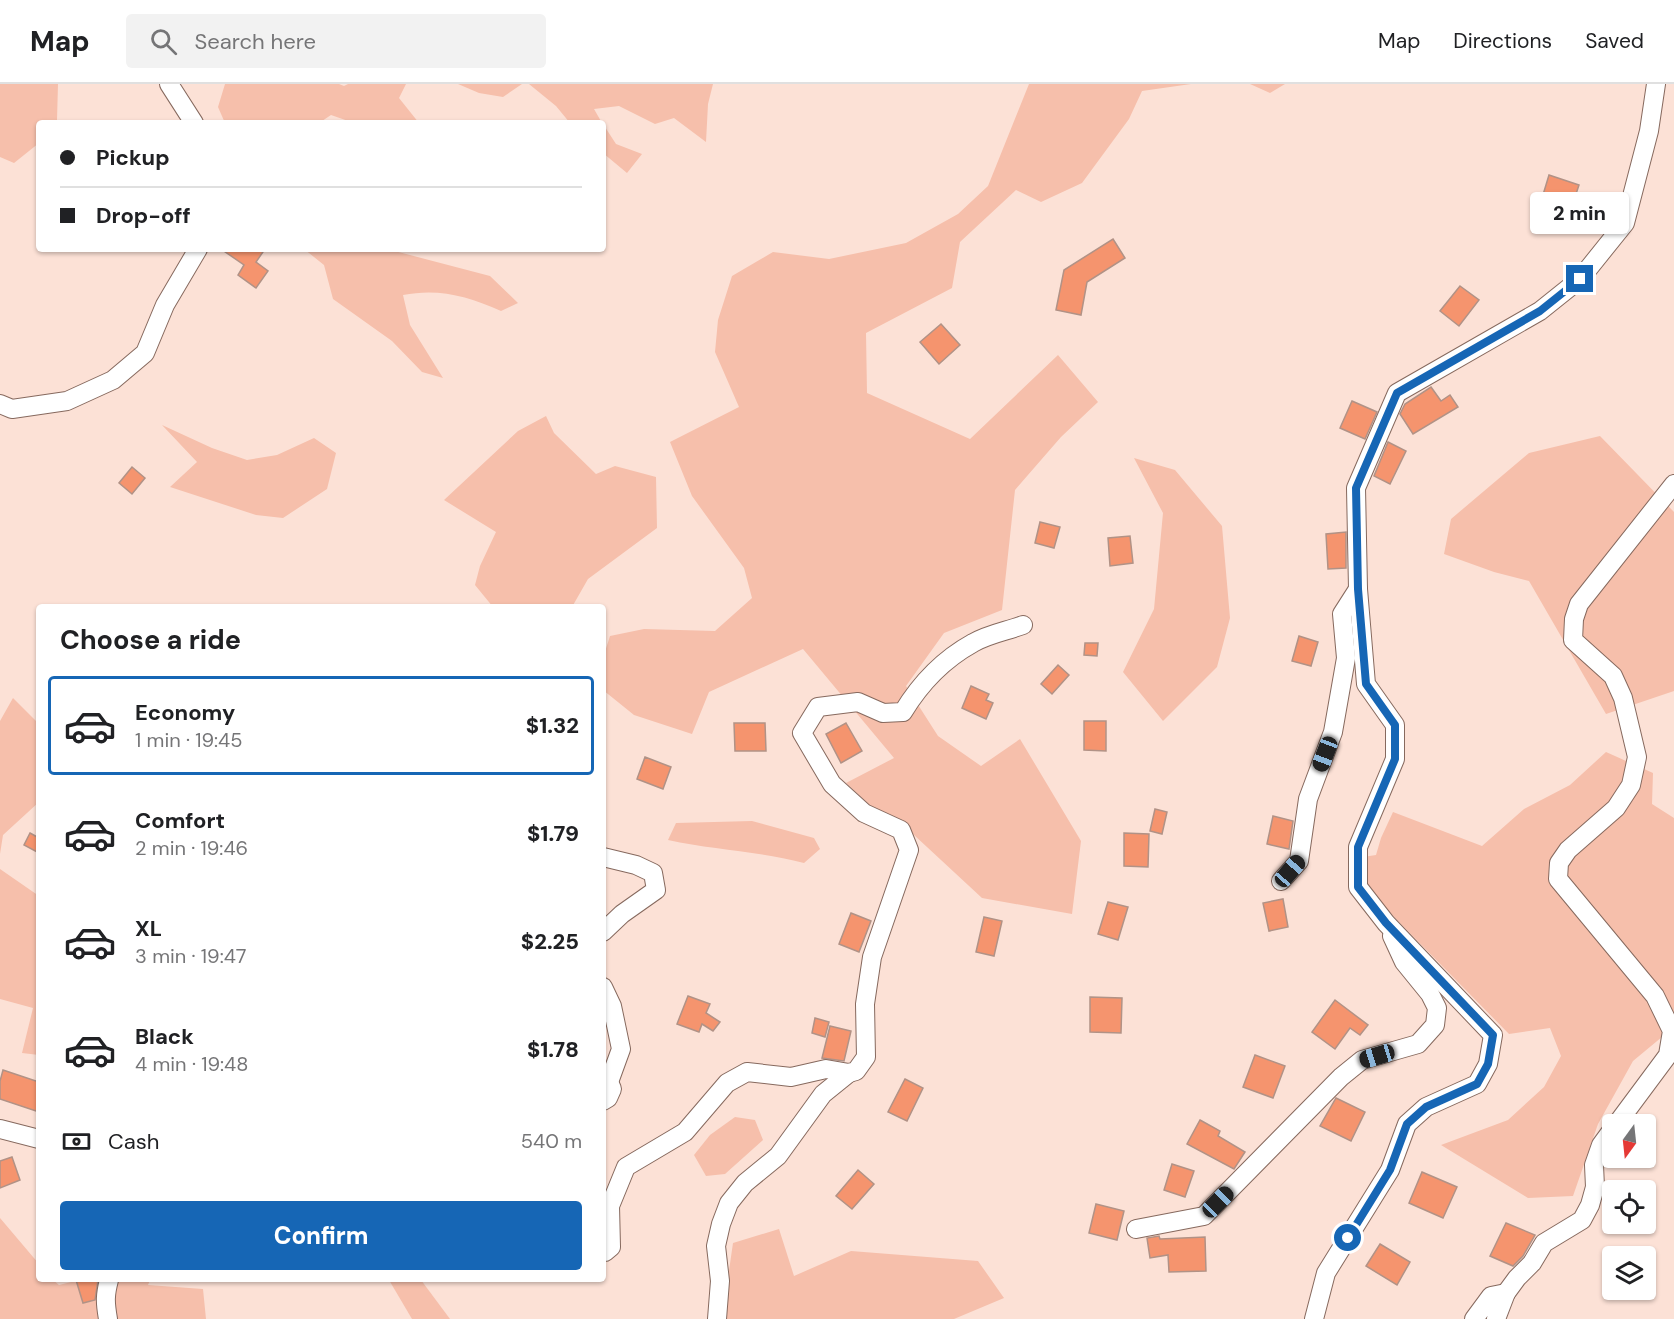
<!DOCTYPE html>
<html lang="en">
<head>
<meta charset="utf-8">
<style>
  :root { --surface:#fff; --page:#f2f2f2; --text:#202124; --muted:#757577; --line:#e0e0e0; --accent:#1666b5 }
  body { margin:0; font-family:"DM Sans",sans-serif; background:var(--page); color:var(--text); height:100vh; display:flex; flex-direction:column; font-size:22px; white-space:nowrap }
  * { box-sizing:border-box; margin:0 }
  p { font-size:20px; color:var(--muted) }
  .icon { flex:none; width:33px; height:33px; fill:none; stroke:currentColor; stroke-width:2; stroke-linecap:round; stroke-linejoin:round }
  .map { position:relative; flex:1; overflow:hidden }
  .sheet { position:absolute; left:36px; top:520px; width:570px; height:678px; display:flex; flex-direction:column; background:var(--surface); border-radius:6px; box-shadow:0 2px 4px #0004 }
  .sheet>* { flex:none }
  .guide { position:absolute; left:36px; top:36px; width:570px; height:132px; border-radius:6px; box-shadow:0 2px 4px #0004; display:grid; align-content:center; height:132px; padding:0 24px; background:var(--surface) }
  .needle { width:39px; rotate:195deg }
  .tools { position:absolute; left:1602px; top:1030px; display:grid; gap:12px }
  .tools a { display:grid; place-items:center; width:54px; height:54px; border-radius:6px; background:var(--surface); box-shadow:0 2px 4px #0004; font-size:30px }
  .end { position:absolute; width:27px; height:27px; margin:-14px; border:8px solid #1666b5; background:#fff; box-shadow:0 0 0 3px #fff }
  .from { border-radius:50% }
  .bubble { position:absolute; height:42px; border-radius:6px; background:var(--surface); box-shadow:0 2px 4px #0004; font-size:20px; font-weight:800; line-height:42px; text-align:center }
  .car { position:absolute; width:18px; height:36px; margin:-18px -9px; border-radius:8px; box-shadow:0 0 4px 2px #0007; background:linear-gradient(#222 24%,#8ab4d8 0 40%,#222 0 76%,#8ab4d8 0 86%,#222 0) }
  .guide b { display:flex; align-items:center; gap:21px; height:57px; font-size:22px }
  .guide b+b { border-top:2px solid var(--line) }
  .guide i { width:15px; height:15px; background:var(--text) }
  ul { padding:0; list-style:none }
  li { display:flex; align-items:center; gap:18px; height:99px; margin:0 12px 9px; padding:0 12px; border:3px solid transparent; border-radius:6px }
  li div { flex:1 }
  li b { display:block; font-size:22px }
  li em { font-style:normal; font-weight:800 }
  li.on { border-color:var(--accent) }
  li>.icon { width:54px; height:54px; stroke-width:1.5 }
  h2 { padding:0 24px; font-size:27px; line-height:72px }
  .pay { display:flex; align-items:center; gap:15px; height:66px; padding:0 24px; font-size:22px }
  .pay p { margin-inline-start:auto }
  .button { display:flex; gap:12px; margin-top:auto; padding:12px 24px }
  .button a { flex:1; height:69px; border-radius:6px; background:var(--accent); color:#fff; font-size:24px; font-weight:800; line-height:69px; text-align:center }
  header { display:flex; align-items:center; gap:36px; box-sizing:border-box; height:84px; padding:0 30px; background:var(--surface); border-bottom:2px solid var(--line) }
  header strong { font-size:28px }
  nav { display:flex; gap:33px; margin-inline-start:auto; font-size:21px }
  .search { width:420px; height:54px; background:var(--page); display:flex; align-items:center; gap:15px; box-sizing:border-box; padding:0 21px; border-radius:6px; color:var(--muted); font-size:22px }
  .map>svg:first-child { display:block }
  .green { fill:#f6bfab }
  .building { fill:#f5946e; stroke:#b19286; stroke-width:1.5 }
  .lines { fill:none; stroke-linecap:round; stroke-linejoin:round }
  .minor-casing { stroke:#86695e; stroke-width:20 }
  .minor { stroke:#fff; stroke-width:18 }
  .route { stroke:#1666b5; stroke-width:8 }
</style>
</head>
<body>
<header>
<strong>Map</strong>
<div class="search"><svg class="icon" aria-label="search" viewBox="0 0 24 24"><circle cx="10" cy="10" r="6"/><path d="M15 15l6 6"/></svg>Search here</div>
<nav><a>Map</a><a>Directions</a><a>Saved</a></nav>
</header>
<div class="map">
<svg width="1674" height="1235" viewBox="0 0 1674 1235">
  <rect width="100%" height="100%" fill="#fce1d6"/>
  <g class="green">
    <polygon points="0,0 58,0 57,36 55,39 39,39 39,59 14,79 0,73"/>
    <polygon points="225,0 339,0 344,2 348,0 406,0 399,14 419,39 354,39 331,31 319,39 225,39 218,23"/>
    <polygon points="458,0 522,0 503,13 479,9"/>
    <polygon points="529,0 713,0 708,20 706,58 674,34 655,40 619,22 594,25 602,39 570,39 556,22"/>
    <polygon points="1029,0 1191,0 1142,7 1129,35 1082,99 1041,118 1016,106 960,158 952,204 866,249 867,309 970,355 1058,271 1098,318 1061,353 1015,406 1002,526 944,549 906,602 938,652 981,682 1020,655 1081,757 1072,830 982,814 900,738 876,727 846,699 894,674 803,565 709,608 692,650 634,631 603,606 603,574 610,552 644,545 715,547 752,514 744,484 692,412 670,358 739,323 715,268 718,236 732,192 773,168 829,175 906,159 958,130 988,102"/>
    <polygon points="1250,0 1285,0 1270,9"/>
    <polygon points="603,40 616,60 642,70 627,89 603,69"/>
    <path d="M304,165H387L490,192L518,219L501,227C468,212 438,204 403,211L410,241L443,294L422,288L392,257L333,215L324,181Z"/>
    <polygon points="546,332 554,349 596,390 615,382 656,393 657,444 588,495 572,523 493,523 475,501 480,482 496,448 444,416 518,347"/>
    <polygon points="162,341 212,364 247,376 277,371 314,354 336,369 327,405 283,434 256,431 170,403 197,378"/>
    <polygon points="1600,352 1674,428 1674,607 1606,630 1529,497 1494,488 1444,470 1451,435 1529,369"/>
    <polygon points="1134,374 1175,386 1222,442 1230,534 1217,583 1163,637 1123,588 1154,525 1163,429"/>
    <polygon points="13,614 39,640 39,718 3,751 0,770 0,637"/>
    <polygon points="1606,668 1653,689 1652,720 1674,734 1674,943 1633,977 1598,1040 1573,1112 1528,1114 1441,1061 1508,1036 1544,1003 1561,972 1550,944 1509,950 1397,836 1367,803 1363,773 1376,771 1381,754 1393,728 1482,762 1524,725 1570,701"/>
    <path d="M752,737L814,754L820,765L804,779C759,767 713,766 668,756L676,739Z"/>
    <polygon points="0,785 39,812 39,971 22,969 33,924 0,915"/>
    <polygon points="735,1033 755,1036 763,1056 725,1090 706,1092 694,1071 710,1051"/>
    <polygon points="0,1134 39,1180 39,1196 53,1196 59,1201 79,1196 150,1196 148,1201 203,1205 206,1235 0,1235"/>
    <polygon points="779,1145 794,1192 851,1167 978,1177 1004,1214 954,1235 722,1235 733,1159"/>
    <polygon points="389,1196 421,1196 450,1235 412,1235"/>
  </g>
  <g class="building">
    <polygon points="1549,91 1579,101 1568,134 1539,124"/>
    <polygon points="1113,155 1125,174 1087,198 1081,231 1056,226 1064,186"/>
    <polygon points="221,165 265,165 256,178 268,187 256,204 238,191 244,181"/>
    <polygon points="1460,202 1479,216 1459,242 1440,227"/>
    <polygon points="941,240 960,261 939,280 920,258"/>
    <polygon points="1431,303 1441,317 1450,311 1458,323 1413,350 1400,330 1405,320"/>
    <polygon points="1352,317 1377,328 1365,355 1340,344"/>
    <polygon points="1388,358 1406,367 1390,400 1374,392"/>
    <polygon points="132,383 145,394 132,410 119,399"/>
    <polygon points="1040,438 1060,443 1054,464 1035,459"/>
    <polygon points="1346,448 1346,484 1328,485 1326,450"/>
    <polygon points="1130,452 1133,479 1110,482 1108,454"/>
    <polygon points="1299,552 1318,558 1311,582 1292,577"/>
    <polygon points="1085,559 1098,559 1097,572 1084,571"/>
    <polygon points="1058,581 1069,591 1052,610 1041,600"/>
    <polygon points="971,602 989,610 986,616 993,619 986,635 962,624"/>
    <polygon points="1084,637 1106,637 1106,667 1084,666"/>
    <polygon points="734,639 765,639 766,667 735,667"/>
    <polygon points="846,639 862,667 841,679 826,650"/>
    <polygon points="645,673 671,683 663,705 637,695"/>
    <polygon points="1155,725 1167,728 1162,750 1150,747"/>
    <polygon points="1273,732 1293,737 1289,765 1267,760"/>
    <polygon points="30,749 39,754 39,769 24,761"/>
    <polygon points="1124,749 1149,750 1148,783 1124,782"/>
    <polygon points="1283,815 1288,843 1269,847 1263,819"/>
    <polygon points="1108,818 1128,823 1118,856 1098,850"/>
    <polygon points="851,829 871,837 859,868 839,860"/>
    <polygon points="984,833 1002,837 994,872 976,868"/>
    <polygon points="688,912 710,920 706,929 720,938 713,947 702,940 699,948 677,940"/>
    <polygon points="1090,913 1122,914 1121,949 1090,948"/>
    <polygon points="1335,916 1368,941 1360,951 1350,944 1335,965 1312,948"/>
    <polygon points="815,934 829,938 825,953 812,949"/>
    <polygon points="830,942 851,947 844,977 822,974"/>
    <polygon points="1255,971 1285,982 1273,1014 1243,1003"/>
    <polygon points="3,986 39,998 39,1028 0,1015 0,997"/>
    <polygon points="905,995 923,1004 907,1037 888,1028"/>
    <polygon points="1336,1014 1365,1028 1351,1057 1320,1042"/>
    <polygon points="1200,1036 1220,1047 1218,1052 1245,1068 1234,1085 1187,1060"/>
    <polygon points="12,1073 20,1096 0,1104 0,1077"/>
    <polygon points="1172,1080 1194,1087 1185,1113 1164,1106"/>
    <polygon points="858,1086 874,1100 852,1125 836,1112"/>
    <polygon points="1422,1088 1457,1103 1443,1134 1409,1119"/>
    <polygon points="1096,1120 1124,1127 1117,1156 1089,1149"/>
    <polygon points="1506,1139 1535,1151 1523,1172 1513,1182 1490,1172"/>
    <polygon points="1159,1152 1160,1155 1205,1153 1206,1187 1169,1188 1168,1171 1150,1174 1147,1154"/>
    <polygon points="1380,1160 1410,1178 1397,1201 1366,1182"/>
    <polygon points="76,1196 98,1196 95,1216 83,1219"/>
  </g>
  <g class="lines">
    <defs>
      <g id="minor">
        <polyline points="169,0 194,39"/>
        <polyline points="0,320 12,325 67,317 113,296 145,269 165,221 198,165"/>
        <polyline points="603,773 636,781 653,789 656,806 622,830 603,848"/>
        <polyline points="1281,797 1299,777 1308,715 1333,648 1346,574 1342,530 1358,505"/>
        <polyline points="603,903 612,922 621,965 609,998"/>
        <polyline points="603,999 609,998 612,1005 608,1014 603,1017"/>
        <polyline points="1616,1041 1668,971 1672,947 1655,912 1558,795 1559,779 1568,766 1616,724 1631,701 1637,673 1623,614 1613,592 1573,556 1574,535 1579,520 1674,400"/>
        <polyline points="0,1045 39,1055"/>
        <polyline points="1136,1145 1204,1132 1341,993 1362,976 1418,960 1435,941 1437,924 1430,910 1404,878 1392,852"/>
        <path d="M603,1166L605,1168L611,1163L610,1122L626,1083L685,1048L727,999L747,988L791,993L826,985L849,989L856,987L866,973L865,920L872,873L909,766L901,746L864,729L832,700L802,649L818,623L858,618L883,629L903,628C920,600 944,575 973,559C988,550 1007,547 1023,541"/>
        <polyline points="1506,1209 1517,1194 1532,1179 1544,1159 1582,1136 1590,1121 1595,1103 1594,1081 1601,1061 1612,1046"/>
        <path d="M108,1235C105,1218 105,1211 109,1196"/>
        <polyline points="717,1235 720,1197 716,1162 721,1140 729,1119 745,1099 778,1072 823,1010 849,989"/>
        <polyline points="1314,1235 1326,1189 1390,1086 1407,1040 1426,1023 1477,1000 1488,980 1493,951 1386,839 1358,803 1358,763 1395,675 1395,641 1366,600 1358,505 1356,404 1397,309 1540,227 1580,195 1625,139 1649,47 1656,0"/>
        <polyline points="1474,1235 1491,1212 1506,1209 1496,1235"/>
      </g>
    </defs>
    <use href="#minor" class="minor-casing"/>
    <use href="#minor" class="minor"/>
  </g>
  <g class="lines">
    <polyline class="route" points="1348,1154 1390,1086 1407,1040 1426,1023 1477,1000 1488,980 1493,951 1386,839 1358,803 1358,763 1395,675 1395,641 1366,600 1358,505 1356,404 1397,309 1540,227 1580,195"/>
  </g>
</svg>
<div class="tools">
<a><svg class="needle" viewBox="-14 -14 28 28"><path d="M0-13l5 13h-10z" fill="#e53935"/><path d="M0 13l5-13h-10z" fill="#757577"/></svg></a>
<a><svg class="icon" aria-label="locate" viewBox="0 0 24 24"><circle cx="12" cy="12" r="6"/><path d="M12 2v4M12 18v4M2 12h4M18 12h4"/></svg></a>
<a><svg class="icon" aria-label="layers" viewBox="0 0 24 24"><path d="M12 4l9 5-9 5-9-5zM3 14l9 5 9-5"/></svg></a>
</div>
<i class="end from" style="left:1348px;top:1154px"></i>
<i class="end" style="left:1580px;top:195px"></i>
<div class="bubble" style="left:1530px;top:108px;width:99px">2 min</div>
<i class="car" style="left:1325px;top:670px;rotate:201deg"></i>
<i class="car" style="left:1290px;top:787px;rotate:41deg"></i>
<i class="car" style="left:1377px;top:972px;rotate:253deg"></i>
<i class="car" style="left:1218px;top:1118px;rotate:45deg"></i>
<div class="guide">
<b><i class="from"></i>Pickup</b>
<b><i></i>Drop-off</b>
</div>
<section class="sheet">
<h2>Choose a ride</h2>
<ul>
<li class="on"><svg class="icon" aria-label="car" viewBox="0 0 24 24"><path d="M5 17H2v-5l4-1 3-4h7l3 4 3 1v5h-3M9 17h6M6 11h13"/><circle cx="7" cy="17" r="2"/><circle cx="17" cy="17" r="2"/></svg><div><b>Economy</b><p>1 min · 19:45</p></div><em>$1.32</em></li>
<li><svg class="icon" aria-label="car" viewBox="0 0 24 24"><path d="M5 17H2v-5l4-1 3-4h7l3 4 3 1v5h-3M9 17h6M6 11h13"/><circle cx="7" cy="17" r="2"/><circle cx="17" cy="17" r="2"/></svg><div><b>Comfort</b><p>2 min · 19:46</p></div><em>$1.79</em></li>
<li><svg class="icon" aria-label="car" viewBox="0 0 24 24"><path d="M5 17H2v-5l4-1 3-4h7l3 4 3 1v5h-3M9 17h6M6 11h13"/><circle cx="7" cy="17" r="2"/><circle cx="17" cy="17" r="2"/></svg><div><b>XL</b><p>3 min · 19:47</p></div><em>$2.25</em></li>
<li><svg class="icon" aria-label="car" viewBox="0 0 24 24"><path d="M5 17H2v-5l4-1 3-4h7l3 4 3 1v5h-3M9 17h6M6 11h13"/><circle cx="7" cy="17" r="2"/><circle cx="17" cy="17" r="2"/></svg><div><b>Black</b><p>4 min · 19:48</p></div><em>$1.78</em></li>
</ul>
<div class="pay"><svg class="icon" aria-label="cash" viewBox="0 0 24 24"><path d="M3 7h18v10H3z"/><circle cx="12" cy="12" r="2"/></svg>Cash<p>540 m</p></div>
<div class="button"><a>Confirm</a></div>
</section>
</div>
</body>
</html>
